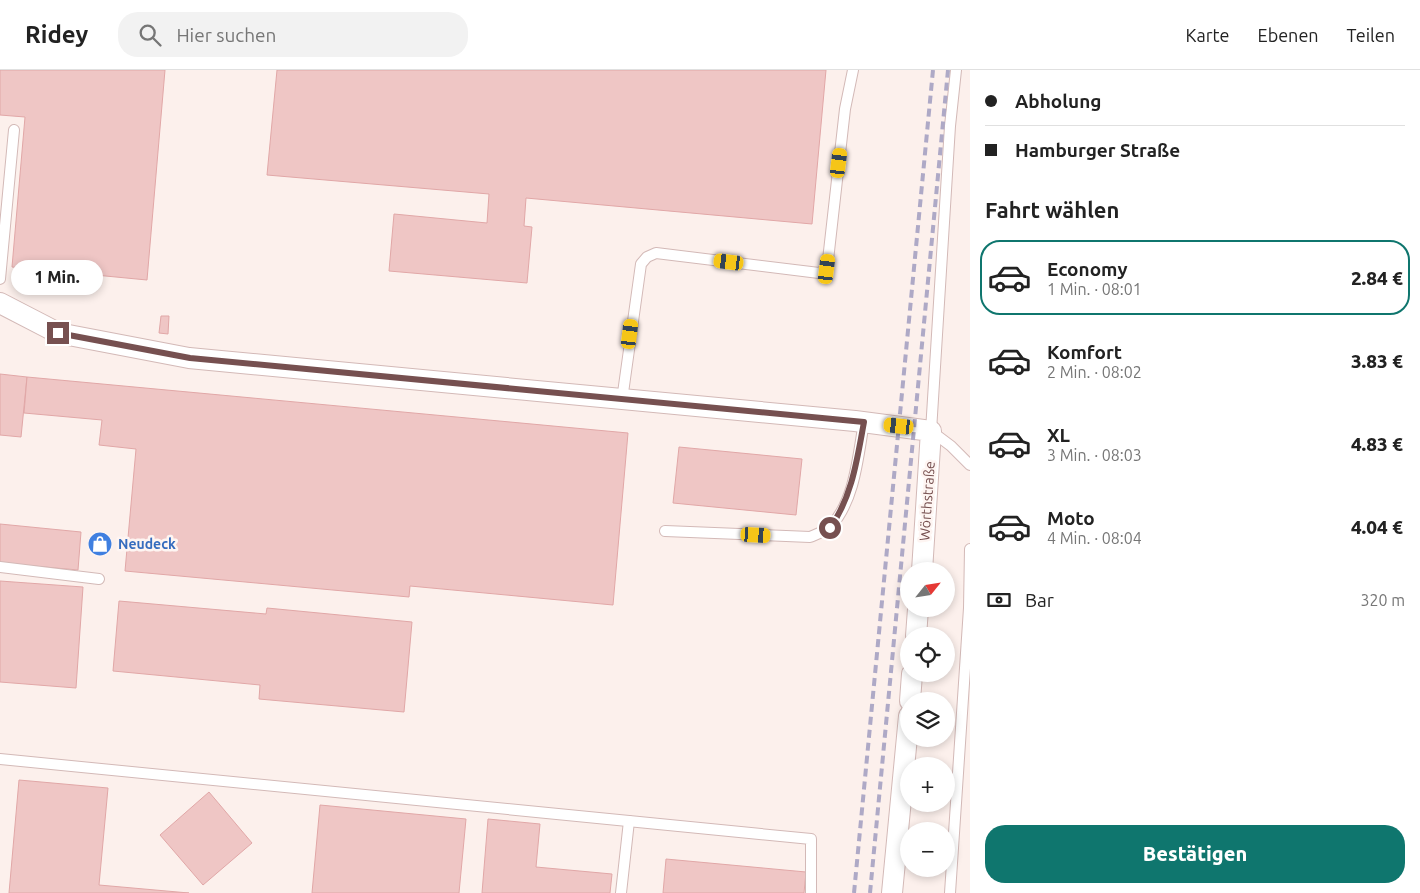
<!DOCTYPE html>
<html lang="de">
<head>
<meta charset="utf-8">
<style>
  :root { --surface:#fff; --page:#f2f2f2; --text:#222; --muted:#767676; --line:#e0e0e0; --accent:#0f766e }
  body { margin:0; font-family:Ubuntu,sans-serif; background:var(--page); color:var(--text); height:100vh; display:flex; flex-direction:column; font-size:19px; white-space:nowrap }
  * { box-sizing:border-box; margin:0 }
  p { font-size:16px; color:var(--muted) }
  .icon { flex:none; width:28px; height:28px; fill:none; stroke:currentColor; stroke-width:2; stroke-linecap:round; stroke-linejoin:round }
  .map { position:relative; flex:1; overflow:hidden }
  .drawer { display:flex; flex-direction:column; background:var(--surface); width:450px }
  .drawer>* { flex:none }
  .guide { display:grid; align-content:center; height:110px; padding:0 15px; background:var(--surface) }
  .needle { width:32px; rotate:60deg }
  .fabs { position:absolute; left:900px; top:492px; display:grid; gap:10px }
  .fabs a { display:grid; place-items:center; width:55px; height:55px; border-radius:50%; background:var(--surface); box-shadow:0 2px 8px #0003; font-size:25px }
  .end { position:absolute; width:22px; height:22px; margin:-11px; border:6px solid #765050; background:#fff; box-shadow:0 0 0 2px #fff }
  .from { border-radius:50% }
  .bubble { position:absolute; height:35px; border-radius:18px; background:var(--surface); box-shadow:0 2px 8px #0003; font-size:16px; font-weight:800; line-height:35px; text-align:center }
  .car { position:absolute; width:15px; height:30px; margin:-15px -8px; border-radius:6px; box-shadow:0 0 4px 1px #0007; background:linear-gradient(#f5c518 24%,#345 0 40%,#f5c518 0 76%,#345 0 86%,#f5c518 0) }
  .guide b { display:flex; align-items:center; gap:18px; height:48px; font-size:19px }
  .guide b+b { border-top:1px solid var(--line) }
  .guide i { width:12px; height:12px; background:var(--text) }
  ul { padding:0; list-style:none }
  li { display:flex; align-items:center; gap:15px; height:75px; margin:0 10px 8px; padding:0 5px; border:2px solid transparent; border-radius:20px }
  li div { flex:1 }
  li b { display:block; font-size:19px }
  li em { font-style:normal; font-weight:800 }
  li.selected { border-color:var(--accent) }
  li>.icon { width:45px; height:45px; stroke-width:1.5 }
  h2 { padding:0 15px; font-size:22px; line-height:60px }
  .pay { display:flex; align-items:center; gap:12px; height:55px; padding:0 15px; font-size:19px }
  .pay p { margin-inline-start:auto }
  .cta { display:flex; gap:10px; margin-top:auto; padding:10px 15px }
  .cta a { flex:1; height:58px; border-radius:20px; background:var(--accent); color:#fff; font-size:20px; font-weight:800; line-height:58px; text-align:center }
  header { display:flex; align-items:center; gap:30px; box-sizing:border-box; height:70px; padding:0 25px; background:var(--surface); border-bottom:1px solid var(--line) }
  header strong { font-size:24px }
  nav { display:flex; gap:28px; margin-inline-start:auto; font-size:18px }
  .search { width:350px; height:45px; background:var(--page); display:flex; align-items:center; gap:12px; box-sizing:border-box; padding:0 18px; border-radius:20px; color:var(--muted); font-size:19px }
  main { display:flex; flex:1; min-height:0 }
  .map>svg:first-child { display:block }
  .building { fill:#efc6c5; stroke:#e1a7a7 }
  .lines { fill:none; stroke-linecap:round; stroke-linejoin:round }
  .service-casing { stroke:#d3b9b7; stroke-width:12 }
  .minor-casing { stroke:#d3b9b7; stroke-width:22 }
  .service { stroke:#fff; stroke-width:10 }
  .minor { stroke:#fff; stroke-width:20 }
  .rail { stroke:#aea9c6; stroke-width:4; stroke-dasharray:8 5; stroke-linecap:butt }
  .route { stroke:#765050; stroke-width:6 }
  .labels { text-anchor:middle; dominant-baseline:central; stroke-width:5; stroke-linejoin:round; paint-order:stroke }
  .street-label { font-size:14px; fill:#765050; stroke:#fef5f2 }
  .shop-label { font-size:14px; font-weight:bold; fill:#366cbe; stroke:#fef5f2; text-anchor:start }
</style>
</head>
<body>
<header>
<strong>Ridey</strong>
<div class="search"><svg class="icon" aria-label="search" viewBox="0 0 24 24"><circle cx="10" cy="10" r="6"/><path d="M15 15l6 6"/></svg>Hier suchen</div>
<nav><a>Karte</a><a>Ebenen</a><a>Teilen</a></nav>
</header>
<main>
<div class="map">
<svg width="970" height="823" viewBox="0 0 970 823">
  <rect width="100%" height="100%" fill="#fcf0ec"/>
  <g class="building">
    <polygon points="0,0 165,0 147,210 12,197 25,47 0,45"/>
    <polygon points="277,0 826,0 812,154 526,128 524,156 532,157 527,213 389,201 394,144 487,153 489,124 267,105"/>
    <polygon points="161,246 169,246 168,264 159,263"/>
    <polygon points="0,304 27,307 21,367 0,365"/>
    <polygon points="27,307 628,363 613,535 410,516 409,527 125,501 136,379 99,375 102,350 24,343"/>
    <polygon points="679,377 802,389 796,445 673,433"/>
    <polygon points="0,454 81,462 78,500 0,493"/>
    <polygon points="0,511 83,517 76,618 0,612"/>
    <polygon points="119,531 266,544 267,538 412,552 404,642 259,629 260,615 113,601"/>
    <polygon points="19,710 108,718 99,815 189,823 9,823"/>
    <polygon points="209,722 252,773 203,815 160,765"/>
    <polygon points="320,735 466,749 459,823 312,823"/>
    <polygon points="488,749 540,754 536,797 612,804 610,823 482,823"/>
    <polygon points="666,789 806,802 804,823 663,823"/>
  </g>
  <g class="lines">
    <defs>
      <g id="service">
        <polyline points="956,0 950,56 931,361 951,376 970,395"/>
        <polyline points="0,209 14,60"/>
        <polyline points="622,330 641,194 647,187 656,183 819,203 827,199 845,39 853,0"/>
        <path d="M665,461L810,467C817,464 826,461 831,456C855,430 858,386 864,352"/>
        <polyline points="0,497 99,509"/>
        <polyline points="0,689 811,769 811,823"/>
        <polyline points="621,823 629,751"/>
        <polyline points="950,823 969,538 970,479"/>
      </g>
      <g id="minor">
        <polyline points="0,233 58,263 189,288 855,351 931,361 922,501"/>
        <polyline points="916,566 918,539"/>
        <polyline points="910,631 912,604"/>
        <polyline points="892,823 909,646"/>
      </g>
    </defs>
    <use href="#service" class="service-casing"/>
    <use href="#minor" class="minor-casing"/>
    <use href="#service" class="service"/>
    <use href="#minor" class="minor"/>
    <g class="rail">
      <polyline points="854,823 933,0"/>
      <polyline points="870,823 948,0"/>
    </g>
  </g>
  <g class="lines">
    <path class="route" d="M58,263L190,288L864,352C857,390 852,427 830,458"/>
  </g>
  <defs>
    <symbol id="shop-disc" viewBox="-11 -11 22 22"><circle r="9.5" fill="#3f7fe0" stroke="#fef5f2"/><path d="M-5-2.5h2.3a2.7 3.5 0 0 1 5.4 0H5L5.5 6h-11ZM-1.5-2.5h3a1.5 2.3 0 0 0-3 0Z" fill="#fff"/></symbol>
  </defs>
  <g fill-rule="evenodd">
    <use href="#shop-disc" x="86" y="460" width="28" height="28"/>
  </g>
  <g class="labels">
    <g class="street-label">
      <text transform="translate(927 431) rotate(-86)">Wörthstraße</text>
    </g>
    <g class="shop-label">
      <text x="118" y="474">Neudeck</text>
    </g>
  </g>
</svg>
<div class="fabs">
<a><svg class="needle" viewBox="-14 -14 28 28"><path d="M0-13l5 13h-10z" fill="#e53935"/><path d="M0 13l5-13h-10z" fill="#767676"/></svg></a>
<a><svg class="icon" aria-label="locate" viewBox="0 0 24 24"><circle cx="12" cy="12" r="6"/><path d="M12 2v4M12 18v4M2 12h4M18 12h4"/></svg></a>
<a><svg class="icon" aria-label="layers" viewBox="0 0 24 24"><path d="M12 4l9 5-9 5-9-5zM3 14l9 5 9-5"/></svg></a>
<a>+</a>
<a>−</a>
</div>
<i class="end from" style="left:830px;top:458px"></i>
<i class="end" style="left:58px;top:263px"></i>
<div class="bubble" style="left:11px;top:190px;width:92px">1 Min.</div>
<i class="car" style="left:839px;top:93px;rotate:7deg"></i>
<i class="car" style="left:729px;top:192px;rotate:277deg"></i>
<i class="car" style="left:827px;top:199px;rotate:7deg"></i>
<i class="car" style="left:630px;top:264px;rotate:7deg"></i>
<i class="car" style="left:899px;top:356px;rotate:276deg"></i>
<i class="car" style="left:756px;top:465px;rotate:93deg"></i>
</div>
<section class="drawer">
<div class="guide">
<b><i class="from"></i>Abholung</b>
<b><i></i>Hamburger Straße</b>
</div>
<h2>Fahrt wählen</h2>
<ul>
<li class="selected"><svg class="icon" aria-label="car" viewBox="0 0 24 24"><path d="M5 17H2v-5l4-1 3-4h7l3 4 3 1v5h-3M9 17h6M6 11h13"/><circle cx="7" cy="17" r="2"/><circle cx="17" cy="17" r="2"/></svg><div><b>Economy</b><p>1 Min. · 08:01</p></div><em>2.84 €</em></li>
<li><svg class="icon" aria-label="car" viewBox="0 0 24 24"><path d="M5 17H2v-5l4-1 3-4h7l3 4 3 1v5h-3M9 17h6M6 11h13"/><circle cx="7" cy="17" r="2"/><circle cx="17" cy="17" r="2"/></svg><div><b>Komfort</b><p>2 Min. · 08:02</p></div><em>3.83 €</em></li>
<li><svg class="icon" aria-label="car" viewBox="0 0 24 24"><path d="M5 17H2v-5l4-1 3-4h7l3 4 3 1v5h-3M9 17h6M6 11h13"/><circle cx="7" cy="17" r="2"/><circle cx="17" cy="17" r="2"/></svg><div><b>XL</b><p>3 Min. · 08:03</p></div><em>4.83 €</em></li>
<li><svg class="icon" aria-label="car" viewBox="0 0 24 24"><path d="M5 17H2v-5l4-1 3-4h7l3 4 3 1v5h-3M9 17h6M6 11h13"/><circle cx="7" cy="17" r="2"/><circle cx="17" cy="17" r="2"/></svg><div><b>Moto</b><p>4 Min. · 08:04</p></div><em>4.04 €</em></li>
</ul>
<div class="pay"><svg class="icon" aria-label="cash" viewBox="0 0 24 24"><path d="M3 7h18v10H3z"/><circle cx="12" cy="12" r="2"/></svg>Bar<p>320 m</p></div>
<div class="cta"><a>Bestätigen</a></div>
</section>
</main>
</body>
</html>
